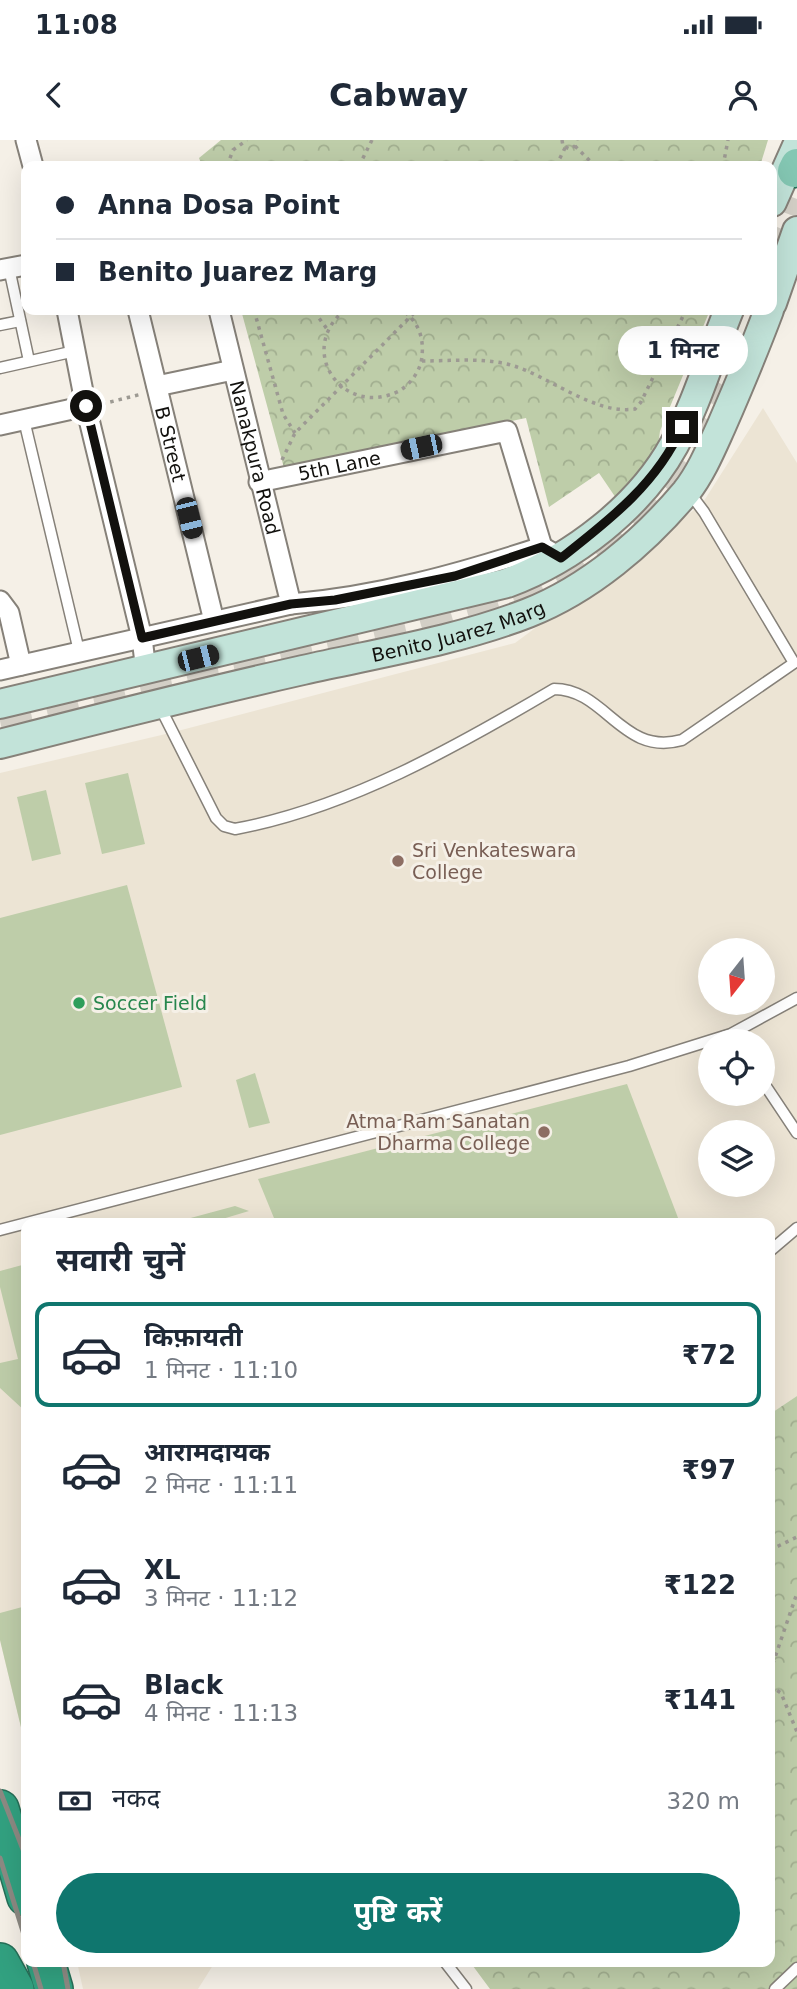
<!DOCTYPE html>
<html lang="hi">
<head>
<meta charset="utf-8">
<style>
  :root { --surface:#fff; --page:#f6f6f7; --text:#1f2937; --muted:#747a83; --line:#e0e1e3; --accent:#0f766e }
  body { margin:0; font-family:"DejaVu Sans","Noto Sans Devanagari",sans-serif; background:var(--page); color:var(--text); height:100vh; display:flex; flex-direction:column; font-size:26px; white-space:nowrap }
  * { box-sizing:border-box; margin:0 }
  p { font-size:23px; color:var(--muted) }
  .icon { flex:none; width:38px; height:38px; fill:none; stroke:currentColor; stroke-width:2; stroke-linecap:round; stroke-linejoin:round }
  .map { position:relative; flex:1; overflow:hidden }
  .panel { position:absolute; left:21px; top:1078px; width:754px; height:749px; display:flex; flex-direction:column; background:var(--surface); border-radius:14px; box-shadow:0 7px 28px #0002 }
  .panel>* { flex:none }
  .banner { position:absolute; left:21px; top:21px; width:756px; height:154px; border-radius:14px; box-shadow:0 7px 28px #0002; display:grid; align-content:center; height:154px; padding:0 35px; background:var(--surface) }
  .needle { width:46px; rotate:197deg }
  .fabs { position:absolute; left:698px; top:798px; display:grid; gap:14px }
  .fabs a { display:grid; place-items:center; width:77px; height:77px; border-radius:50%; background:var(--surface); box-shadow:0 7px 28px #0002; font-size:35px }
  .end { position:absolute; width:32px; height:32px; margin:-16px; border:9px solid #12110e; background:#fff; box-shadow:0 0 0 4px #fff }
  .from { border-radius:50% }
  .bubble { position:absolute; height:49px; border-radius:24px; background:var(--surface); box-shadow:0 7px 28px #0002; font-size:23px; font-weight:700; line-height:49px; text-align:center }
  .car { position:absolute; width:21px; height:42px; margin:-21px -10px; border-radius:9px; box-shadow:0 0 5px 2px #0007; background:linear-gradient(#222 24%,#8ab4d8 0 40%,#222 0 76%,#8ab4d8 0 86%,#222 0) }
  .banner b { display:flex; align-items:center; gap:24px; height:66px; font-size:26px }
  .banner b+b { border-top:2px solid var(--line) }
  .banner i { width:18px; height:18px; background:var(--text) }
  ul { padding:0; list-style:none }
  li { display:flex; align-items:center; gap:21px; height:105px; margin:0 14px 10px; padding:0 21px; border:4px solid transparent; border-radius:14px }
  li div { flex:1 }
  li b { display:block; font-size:26px }
  li em { font-style:normal; font-weight:700 }
  li.selected { border-color:var(--accent) }
  li>.icon { width:63px; height:63px; stroke-width:1.5 }
  h2 { padding:0 35px; font-size:32px; line-height:84px }
  .pay { display:flex; align-items:center; gap:18px; height:77px; padding:0 35px; font-size:26px }
  .pay p { margin-inline-start:auto }
  .primary-button { display:flex; gap:14px; margin-top:auto; padding:14px 35px }
  .primary-button a { flex:1; height:80px; border-radius:42px; background:var(--accent); color:#fff; font-size:28px; font-weight:700; line-height:80px; text-align:center }
  .status { display:flex; justify-content:space-between; align-items:center; height:49px; padding:0 35px; background:var(--surface); direction:ltr }
  .status svg { height:19px; fill:currentColor }
  header { display:flex; justify-content:space-between; align-items:center; height:91px; padding:0 35px; background:var(--surface); font-size:32px; font-weight:700 }
  .map>svg:first-child { display:block }
  .built { fill:#ece4d4; fill-rule:evenodd }
  .park { fill:url(#park-crowns) }
  .garden { fill:#becda9 }
  .lines { fill:none; stroke-linecap:round; stroke-linejoin:round }
  .primary-tunnel { stroke:#d3cfc6; stroke-width:32; stroke-dasharray:32 16; stroke-linecap:butt }
  .lane-casing { stroke:#868179; stroke-width:13 }
  .street-casing { stroke:#868179; stroke-width:23 }
  .secondary-casing { stroke:#868179; stroke-width:32 }
  .primary-casing { stroke:#276f58; stroke-width:35 }
  .highway-casing { stroke:#276f58; stroke-width:40 }
  .path { stroke:#9d9a93; stroke-width:3.5; stroke-dasharray:3.5 5; stroke-linecap:butt }
  .lane { stroke:#fff; stroke-width:10 }
  .street { stroke:#fff; stroke-width:19 }
  .secondary { stroke:#c2e3d9; stroke-width:28 }
  .primary { stroke:#84c7b3; stroke-width:32 }
  .highway { stroke:#32a180; stroke-width:37 }
  .rail { stroke:#8d8a83; stroke-width:5 }
  .route { stroke:#12110e; stroke-width:9 }
  .education-dot { fill:#8d6e63; stroke:#f5f0e7; stroke-width:2.5 }
  .leisure-dot { fill:#2e9e5b; stroke:#f5f0e7; stroke-width:2.5 }
  .labels { text-anchor:middle; dominant-baseline:central; stroke-width:6; stroke-linejoin:round; paint-order:stroke }
  .street-label { font-size:19px; fill:#12110e; stroke:#f5f0e7 }
  .education-label { font-size:19px; fill:#785e54; stroke:#f5f0e7; text-anchor:start }
  .leisure-label { font-size:19px; fill:#27864d; stroke:#f5f0e7; text-anchor:start }
</style>
</head>
<body>
<div class="status"><b>11:08</b><svg viewBox="0 0 49 12"><path d="M0 12V9h3v3zM5 12V6h3v6zM10 12V3h3v9zM15 12V0h3v12zM26 1h20v11H26zM47 4h2v5h-2z"/></svg></div>
<header><svg class="icon" aria-label="back" viewBox="0 0 24 24"><path d="M15 5l-7 7 7 7"/></svg>Cabway<svg class="icon" aria-label="person" viewBox="0 0 24 24"><circle cx="12" cy="8" r="4"/><path d="M4 21q1-7 8-7t8 7"/></svg></header>
<div class="map">
<svg width="797" height="1849" viewBox="0 0 797 1849">
  <defs>
    <pattern id="park-crowns" width="20" height="18" patternUnits="userSpaceOnUse" patternTransform="scale(1.75)"><rect width="20" height="18" fill="#becda9"/><path d="M2 6a3 3 0 1 1 6 0M12 15a3 3 0 1 1 6 0" fill="none" stroke="#a2af90"/></pattern>
  </defs>
  <rect width="100%" height="100%" fill="#f5f0e7"/>
  <g class="built">
    <path d="M763,268L797,323V1256L770,1274V1083H26V1608L0,1500V633L170,593L515,503L702,364ZM710,810H763V863H710ZM710,901H763V954H710ZM710,992H763V1045H710Z"/>
    <polygon points="77,1822 215,1822 198,1849 83,1849"/>
  </g>
  <g class="park">
    <polygon points="221,0 768,0 760,26 202,26 199,18"/>
    <path d="M241,170H710L660,291C657,323 640,340 618,361L599,333L549,367L526,278L284,328Z"/>
    <polygon points="797,1256 797,1849 490,1849 470,1822 770,1822 770,1274"/>
  </g>
  <g class="garden">
    <polygon points="128,633 145,704 102,714 85,643"/>
    <polygon points="46,650 61,714 32,721 17,657"/>
    <polygon points="127,745 182,947 0,995 0,778"/>
    <polygon points="255,933 270,983 249,988 236,940"/>
    <polygon points="627,944 680,1083 276,1083 258,1039"/>
    <polygon points="235,1066 249,1071 209,1083 172,1083"/>
    <polygon points="26,1124 26,1272 0,1248 0,1223 18,1219 0,1147 0,1131"/>
    <polygon points="26,1466 26,1608 0,1500 0,1473"/>
  </g>
  <g class="lines">
    <g class="primary-tunnel">
      <polyline points="774,120 797,59"/>
      <polyline points="0,581 421,488 530,457 577,430 642,374 690,313 725,246"/>
    </g>
    <defs>
      <g id="lane">
        <polyline points="9,128 29,221"/>
        <polyline points="0,185 20,181"/>
        <polyline points="0,228 75,211"/>
        <polyline points="24,280 79,511"/>
        <path d="M160,567L216,678L224,686L235,689C348,668 456,607 554,549C606,549 622,617 682,600L794,523L704,372L689,352"/>
        <polyline points="763,942 797,993"/>
        <polyline points="0,1090 629,926 731,894 797,858"/>
        <polyline points="770,1111 797,1088"/>
        <polyline points="445,1822 466,1849"/>
        <polyline points="775,1849 797,1828"/>
      </g>
      <g id="street">
        <polyline points="26,0 33,26"/>
        <polyline points="0,130 26,125"/>
        <polyline points="67,170 86,267 142,498 146,531"/>
        <path id="s1" d="M138,170L214,481"/>
        <path id="s2" d="M219,170L291,464"/>
        <polyline points="157,246 233,230"/>
        <polyline points="0,285 86,266"/>
        <path id="s3" d="M259,342L507,291L542,407"/>
        <polyline points="0,461 9,473 21,525"/>
        <path d="M0,530L291,464C377,457 459,434 542,407L561,418"/>
      </g>
      <g id="secondary">
        <polyline points="772,62 797,6"/>
        <polyline points="772,163 797,91"/>
        <path d="M0,564L507,443C572,419 640,367 674,305C697,263 711,214 729,170"/>
        <path id="s4" d="M0,604C101,578 201,553 303,530C378,513 456,501 528,473C589,449 644,402 686,352C701,333 711,309 721,287C738,248 754,210 769,170"/>
      </g>
      <polyline id="primary" points="794,31 797,25"/>
      <g id="highway">
        <polyline points="0,1669 26,1757"/>
        <polyline points="0,1822 15,1849"/>
        <polyline points="46,1822 54,1849"/>
      </g>
    </defs>
    <use href="#lane" class="lane-casing"/>
    <use href="#street" class="street-casing"/>
    <use href="#secondary" class="secondary-casing"/>
    <use href="#primary" class="primary-casing"/>
    <use href="#highway" class="highway-casing"/>
    <g class="path">
      <polyline points="562,0 563,6 570,9 575,6 577,0"/>
      <polyline points="575,6 595,26"/>
      <polyline points="227,26 233,10 247,0"/>
      <polyline points="277,26 295,26"/>
      <polyline points="359,26 372,0"/>
      <polyline points="408,26 428,25"/>
      <polyline points="556,26 565,8"/>
      <polyline points="723,26 728,0"/>
      <polyline points="254,170 283,274 295,293"/>
      <polyline points="319,170 319,178 327,189"/>
      <path d="M345,170C295,210 343,279 399,251C411,244 421,230 422,216C424,197 418,181 402,170"/>
      <path d="M422,221C451,221 486,217 514,226C550,237 595,275 635,269L641,262L686,170"/>
      <polyline points="102,264 142,254"/>
      <polyline points="282,320 295,293 417,170"/>
      <polyline points="770,1410 797,1397"/>
      <polyline points="770,1532 797,1453"/>
      <polyline points="770,1546 781,1553 797,1592"/>
    </g>
    <use href="#lane" class="lane"/>
    <use href="#street" class="street"/>
    <use href="#secondary" class="secondary"/>
    <use href="#primary" class="primary"/>
    <use href="#highway" class="highway"/>
    <g class="rail">
      <polyline points="0,1651 26,1717"/>
      <polyline points="0,1718 26,1801"/>
      <polyline points="33,1822 41,1849"/>
      <polyline points="63,1822 68,1849"/>
    </g>
  </g>
  <g class="lines">
    <path class="route" d="M86,266L142,498L291,464L335,460L455,436L542,407L561,418C608,381 657,344 682,287"/>
  </g>
  <g class="education-dot">
    <circle cx="398" cy="721" r="7"/>
    <circle cx="544" cy="992" r="7"/>
  </g>
  <circle class="leisure-dot" cx="79" cy="863" r="7"/>
  <g class="labels">
    <g class="street-label">
      <text stroke="none"><textPath href="#s1" startOffset="138">B Street</textPath></text>
      <text stroke="none"><textPath href="#s2" startOffset="152">Nanakpura Road</textPath></text>
      <text stroke="none"><textPath href="#s3" startOffset="82">5th Lane</textPath></text>
      <text stroke="none"><textPath href="#s4" startOffset="472">Benito Juarez Marg</textPath></text>
    </g>
    <g class="education-label">
      <text x="412" y="710">Sri Venkateswara<tspan x="412" dy="22">College</tspan></text>
      <text x="530" y="981" text-anchor="end">Atma Ram Sanatan<tspan x="530" dy="22">Dharma College</tspan></text>
    </g>
    <g class="leisure-label">
      <text x="93" y="863">Soccer Field</text>
    </g>
  </g>
</svg>
<div class="fabs">
<a><svg class="needle" viewBox="-14 -14 28 28"><path d="M0-13l5 13h-10z" fill="#e53935"/><path d="M0 13l5-13h-10z" fill="#747a83"/></svg></a>
<a><svg class="icon" aria-label="locate" viewBox="0 0 24 24"><circle cx="12" cy="12" r="6"/><path d="M12 2v4M12 18v4M2 12h4M18 12h4"/></svg></a>
<a><svg class="icon" aria-label="layers" viewBox="0 0 24 24"><path d="M12 4l9 5-9 5-9-5zM3 14l9 5 9-5"/></svg></a>
</div>
<i class="end from" style="left:86px;top:266px"></i>
<i class="end" style="left:682px;top:287px"></i>
<div class="bubble" style="left:618px;top:186px;width:130px">1 मिनट</div>
<i class="car" style="left:421px;top:307px;rotate:258deg"></i>
<i class="car" style="left:189px;top:378px;rotate:166deg"></i>
<i class="car" style="left:198px;top:518px;rotate:76deg"></i>
<div class="banner">
<b><i class="from"></i>Anna Dosa Point</b>
<b><i></i>Benito Juarez Marg</b>
</div>
<section class="panel">
<h2>सवारी चुनें</h2>
<ul>
<li class="selected"><svg class="icon" aria-label="car" viewBox="0 0 24 24"><path d="M5 17H2v-5l4-1 3-4h7l3 4 3 1v5h-3M9 17h6M6 11h13"/><circle cx="7" cy="17" r="2"/><circle cx="17" cy="17" r="2"/></svg><div><b>किफ़ायती</b><p>1 मिनट · 11:10</p></div><em>₹72</em></li>
<li><svg class="icon" aria-label="car" viewBox="0 0 24 24"><path d="M5 17H2v-5l4-1 3-4h7l3 4 3 1v5h-3M9 17h6M6 11h13"/><circle cx="7" cy="17" r="2"/><circle cx="17" cy="17" r="2"/></svg><div><b>आरामदायक</b><p>2 मिनट · 11:11</p></div><em>₹97</em></li>
<li><svg class="icon" aria-label="car" viewBox="0 0 24 24"><path d="M5 17H2v-5l4-1 3-4h7l3 4 3 1v5h-3M9 17h6M6 11h13"/><circle cx="7" cy="17" r="2"/><circle cx="17" cy="17" r="2"/></svg><div><b>XL</b><p>3 मिनट · 11:12</p></div><em>₹122</em></li>
<li><svg class="icon" aria-label="car" viewBox="0 0 24 24"><path d="M5 17H2v-5l4-1 3-4h7l3 4 3 1v5h-3M9 17h6M6 11h13"/><circle cx="7" cy="17" r="2"/><circle cx="17" cy="17" r="2"/></svg><div><b>Black</b><p>4 मिनट · 11:13</p></div><em>₹141</em></li>
</ul>
<div class="pay"><svg class="icon" aria-label="cash" viewBox="0 0 24 24"><path d="M3 7h18v10H3z"/><circle cx="12" cy="12" r="2"/></svg>नकद<p>320 m</p></div>
<div class="primary-button"><a>पुष्टि करें</a></div>
</section>
</div>
</body>
</html>
